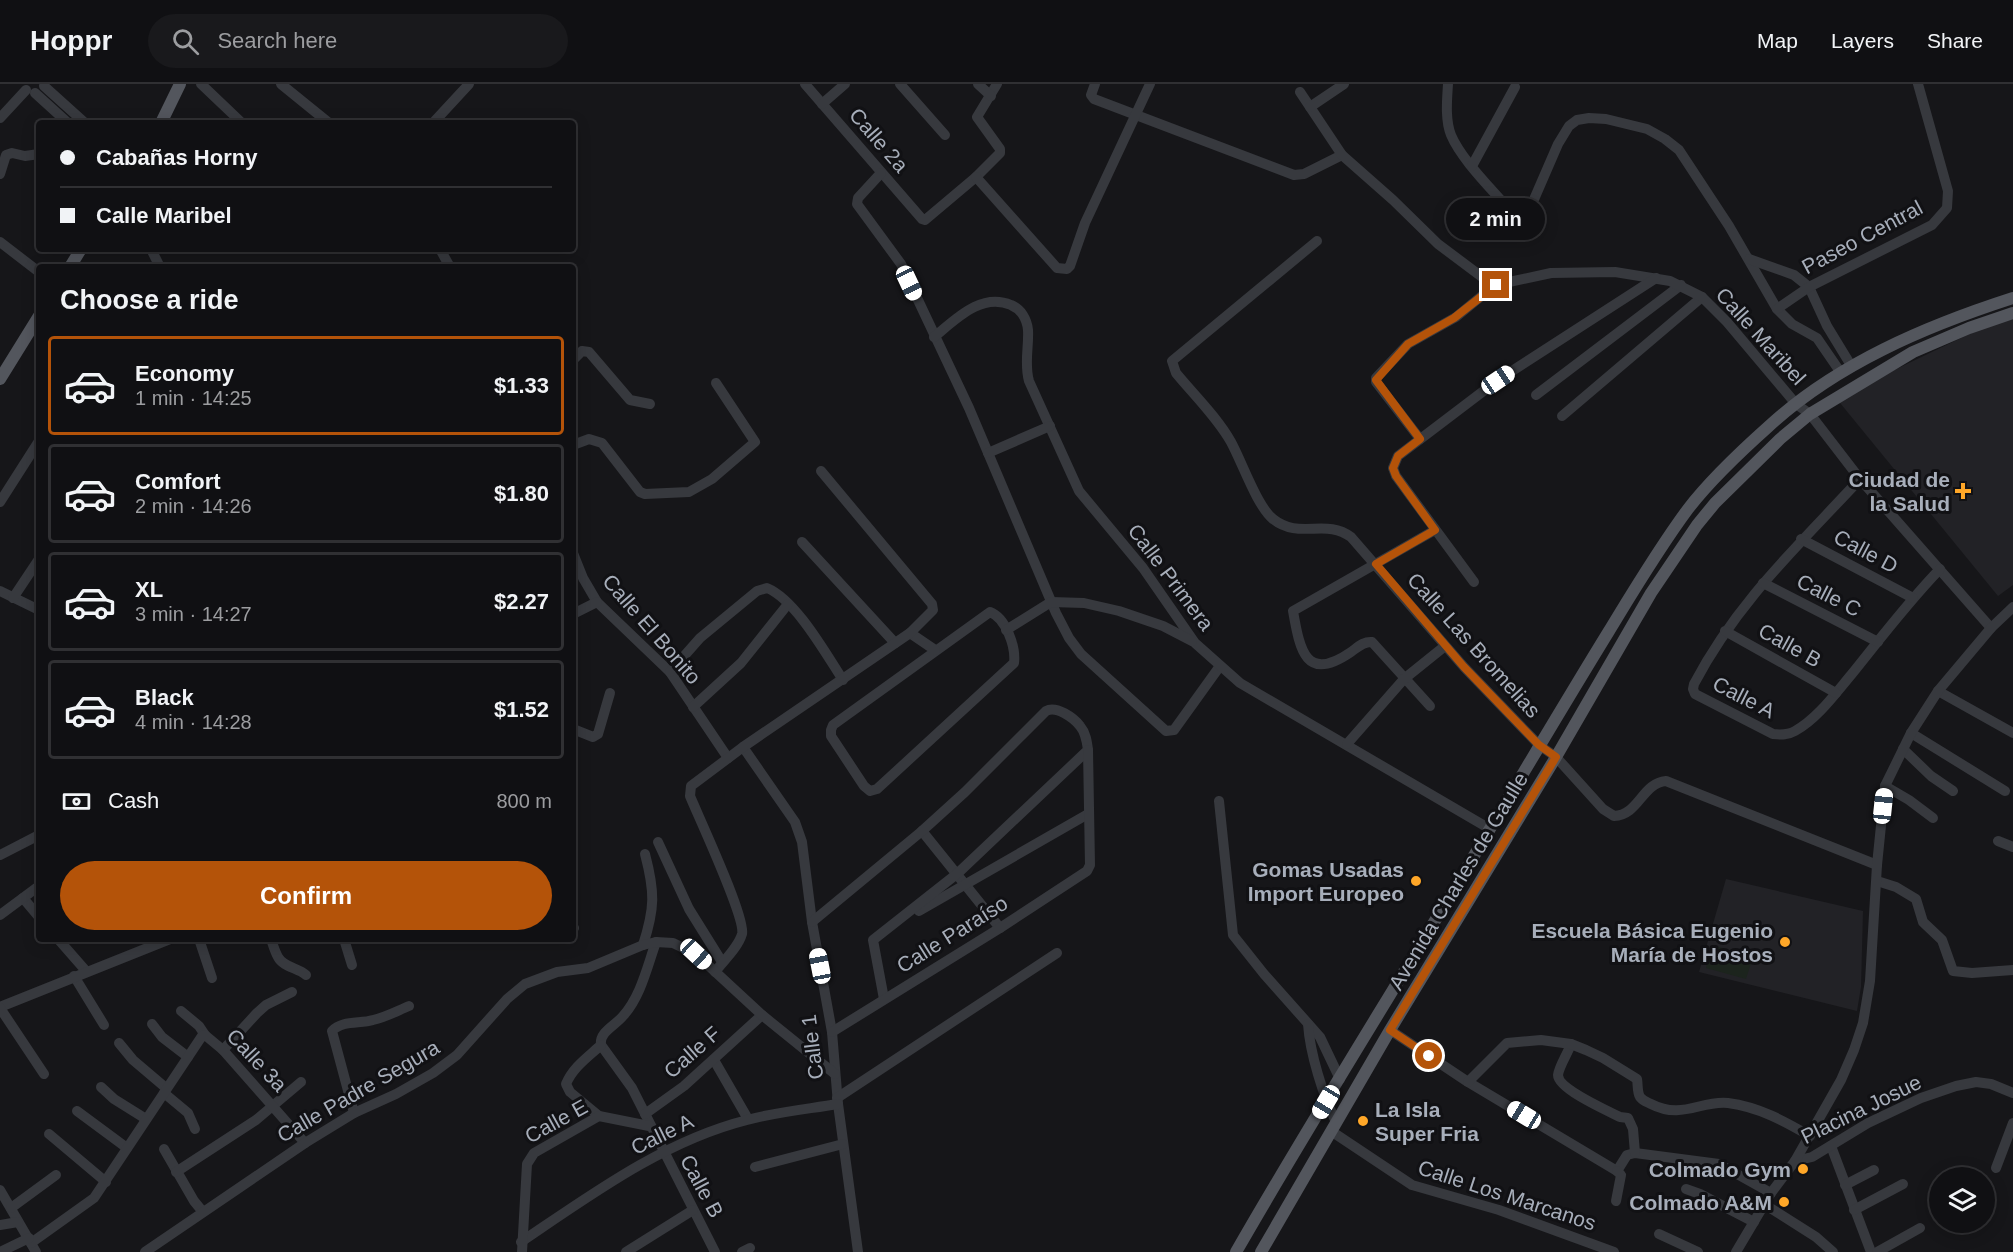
<!DOCTYPE html>
<html lang="en">
<head>
<meta charset="utf-8">
<style>
  :root { --surface:#101013; --page:#19191c; --text:#f1f3f6; --muted:#9c9da0; --line:#303033; --accent:#b45309 }
  body { margin:0; font-family:Arial,sans-serif; background:var(--page); color:var(--text); height:100vh; display:flex; flex-direction:column; font-size:22px; white-space:nowrap }
  * { box-sizing:border-box; margin:0 }
  p { font-size:20px; color:var(--muted) }
  .icon { flex:none; width:33px; height:33px; fill:none; stroke:currentColor; stroke-width:2; stroke-linecap:round; stroke-linejoin:round }
  .map { position:relative; flex:1; overflow:hidden }
  .details { position:absolute; left:36px; top:180px; width:540px; height:678px; display:flex; flex-direction:column; background:var(--surface); border-radius:6px; box-shadow:0 3px 15px #0003,0 0 0 2px var(--line) }
  .details>* { flex:none }
  .guide { position:absolute; left:36px; top:36px; width:540px; height:132px; border-radius:6px; box-shadow:0 3px 15px #0003,0 0 0 2px var(--line); display:grid; align-content:center; height:132px; padding:0 24px; background:var(--surface) }
  .tools { position:absolute; left:1929px; top:1083px; display:grid; gap:12px }
  .tools a { display:grid; place-items:center; width:66px; height:66px; border-radius:50%; background:var(--surface); box-shadow:0 3px 15px #0003,0 0 0 2px var(--line); font-size:30px }
  .end { position:absolute; width:27px; height:27px; margin:-14px; border:8px solid #b45309; background:#fff; box-shadow:0 0 0 3px #fff }
  .from { border-radius:50% }
  .bubble { position:absolute; height:42px; border-radius:21px; background:var(--surface); box-shadow:0 3px 15px #0003,0 0 0 2px var(--line); font-size:20px; font-weight:600; line-height:42px; text-align:center }
  .car { position:absolute; width:18px; height:36px; margin:-18px -9px; border-radius:8px; box-shadow:0 0 4px 2px #0007; background:linear-gradient(#fff 24%,#345 0 40%,#fff 0 76%,#345 0 86%,#fff 0) }
  .guide b { display:flex; align-items:center; gap:21px; height:57px; font-size:22px }
  .guide b+b { border-top:2px solid var(--line) }
  .guide i { width:15px; height:15px; background:var(--text) }
  ul { padding:0; list-style:none }
  li { display:flex; align-items:center; gap:18px; height:99px; margin:0 12px 9px; padding:0 12px; border:3px solid var(--line); border-radius:6px }
  li div { flex:1 }
  li b { display:block; font-size:22px }
  li em { font-style:normal; font-weight:600 }
  li.on { border-color:var(--accent) }
  li>.icon { width:54px; height:54px; stroke-width:1.5 }
  h2 { padding:0 24px; font-size:27px; line-height:72px }
  .pay { display:flex; align-items:center; gap:15px; height:66px; padding:0 24px; font-size:22px }
  .pay p { margin-inline-start:auto }
  .primary-button { display:flex; gap:12px; margin-top:auto; padding:12px 24px }
  .primary-button a { flex:1; height:69px; border-radius:36px; background:var(--accent); color:#fff; font-size:24px; font-weight:600; line-height:69px; text-align:center }
  header { display:flex; align-items:center; gap:36px; box-sizing:border-box; height:84px; padding:0 30px; background:var(--surface); border-bottom:2px solid var(--line) }
  header strong { font-size:28px }
  nav { display:flex; gap:33px; margin-inline-start:auto; font-size:21px }
  .search { width:420px; height:54px; background:var(--page); display:flex; align-items:center; gap:15px; box-sizing:border-box; padding:0 21px; border-radius:33px; color:var(--muted); font-size:22px }
  .map>svg:first-child { display:block }
  .built { fill:#222226 }
  .green { fill:#1c241d }
  .lines { fill:none; stroke-linecap:round; stroke-linejoin:round }
  .minor { stroke:#37393e; stroke-width:10 }
  .major { stroke:#53565d; stroke-width:12 }
  .route { stroke:#b45309; stroke-width:8 }
  .poi-dot { fill:#ffa728; stroke:#111114; stroke-width:2 }
  .labels { text-anchor:middle; dominant-baseline:central; stroke-width:6; stroke-linejoin:round; paint-order:stroke }
  .street-label { font-size:21px; fill:#a7aeba; stroke:#111114 }
  .poi-label { font-size:21px; font-weight:bold; fill:#a7aeba; stroke:#111114; text-anchor:end }
</style>
</head>
<body>
<header>
<strong>Hoppr</strong>
<div class="search"><svg class="icon" aria-label="search" viewBox="0 0 24 24"><circle cx="10" cy="10" r="6"/><path d="M15 15l6 6"/></svg>Search here</div>
<nav><a>Map</a><a>Layers</a><a>Share</a></nav>
</header>
<div class="map">
<svg width="2013" height="1168" viewBox="0 0 2013 1168">
  <rect width="100%" height="100%" fill="#161619"/>
  <g class="built">
    <polygon points="2013,229 2013,501 1998,512 1836,314"/>
    <polygon points="1726,795 1863,827 1861,903 1857,927 1699,888"/>
  </g>
  <polygon class="green" points="1712,861 1753,873 1746,895 1706,884"/>
  <g class="lines">
    <g class="minor">
      <polyline points="201,0 242,39"/>
      <polyline points="281,0 329,39"/>
      <polyline points="805,0 922,135 925,136 976,93 1000,69 1000,65 977,33 997,0"/>
      <polyline points="900,0 945,51"/>
      <polyline points="978,0 991,12"/>
      <polyline points="1095,0 1091,11 1094,15 1294,91 1304,90 1342,71"/>
      <path d="M1448,0C1447,16 1445,36 1451,51C1462,77 1494,107 1512,129H1519L1532,120L1558,60L1569,42L1577,36L1589,34L1606,35L1647,45L1665,55L1679,66L1729,142L1777,225L1792,240L1817,254L1841,289"/>
      <polyline points="44,2 85,39"/>
      <polyline points="1300,8 1342,71 1393,116 1438,160 1494,202"/>
      <polyline points="35,9 68,39"/>
      <polyline points="822,20 845,0"/>
      <polyline points="1310,23 1344,0"/>
      <polyline points="0,34 26,6"/>
      <polyline points="433,39 469,0"/>
      <polyline points="1472,82 1515,3"/>
      <polyline points="881,89 858,114 857,120 901,180 969,324 1056,529 1069,554 1081,570 1166,647 1174,646 1220,582"/>
      <polyline points="0,90 6,71 12,69 25,72 39,70"/>
      <polyline points="976,93 1057,184 1067,185 1070,182 1085,139 1150,0"/>
      <path d="M1317,157L1172,277L1176,289C1194,311 1217,333 1231,358C1242,378 1257,422 1273,435C1299,456 1326,434 1351,453L1464,583L1539,661L1556,673L1603,725L1614,732C1639,731 1642,699 1666,697L1877,781"/>
      <polyline points="0,158 39,188"/>
      <polyline points="151,165 160,183"/>
      <polyline points="440,165 450,183"/>
      <polyline points="1749,175 1794,191 1809,203 1827,242 1852,283"/>
      <polyline points="1777,225 1809,203 1932,141 1947,124 1948,107 1918,0"/>
      <path d="M934,253C955,236 981,208 1011,221C1021,225 1027,235 1028,246C1029,263 1024,280 1029,297L1079,407L1143,484L1195,559L1240,599L1490,745"/>
      <polyline points="573,276 582,267 589,268 630,316 650,320"/>
      <polyline points="1536,311 1681,201"/>
      <polyline points="1562,332 1702,213"/>
      <polyline points="1420,355 1376,298 1376,294 1408,260 1456,233 1495,201 1551,189 1615,188 1670,197 1702,213 1727,238 1796,320 1810,330 1860,395 1991,544"/>
      <polyline points="573,361 589,355 602,359 640,408 645,410 689,408 712,395 755,358 716,299"/>
      <polyline points="988,369 1050,342"/>
      <path d="M1860,395C1798,462 1737,518 1694,600L1693,605L1695,610L1773,650C1782,651 1788,651 1795,647C1817,635 1835,610 1851,591C1880,555 1908,518 1940,485"/>
      <polyline points="0,418 39,357"/>
      <polyline points="1801,455 1913,514"/>
      <polyline points="802,458 895,559"/>
      <polyline points="573,469 583,494 597,518 670,588 728,674"/>
      <polyline points="1474,498 1396,392 1393,384 1398,372 1498,296 1656,194"/>
      <polyline points="1763,499 1878,558"/>
      <polyline points="0,507 39,526"/>
      <polyline points="13,514 39,475"/>
      <path d="M990,528C1006,534 1016,563 1014,579L877,705L870,707L864,702L831,652V646L833,641Z"/>
      <polyline points="573,530 597,518"/>
      <polyline points="1006,546 1051,518 1084,519 1119,527 1163,542 1192,557"/>
      <polyline points="1725,547 1836,609"/>
      <polyline points="910,549 935,566"/>
      <path d="M670,588L700,554L757,507L767,504C796,516 826,570 843,596"/>
      <polyline points="1938,607 2013,649"/>
      <path d="M1430,622L1372,558C1364,557 1358,563 1351,568C1306,599 1300,567 1293,527L1435,446"/>
      <polyline points="693,623 741,579 788,520"/>
      <polyline points="573,645 593,653 598,650 610,609"/>
      <polyline points="1911,649 2005,707"/>
      <polyline points="1347,660 1404,595 1445,562"/>
      <polyline points="743,663 795,738 802,758 812,838 832,948 838,1020 858,1168"/>
      <polyline points="1903,665 1931,692 1953,707"/>
      <polyline points="1885,702 1909,716 1933,734"/>
      <polyline points="1219,717 1233,851 1264,890 1320,953 1340,995"/>
      <polyline points="922,747 1000,844"/>
      <polyline points="1998,757 2013,763"/>
      <polyline points="658,758 689,825 722,878"/>
      <polyline points="0,771 39,751"/>
      <polyline points="1877,797 1896,803 1916,815 1923,838 1942,856 1953,887 1972,889 2013,886"/>
      <polyline points="23,814 39,833"/>
      <polyline points="919,827 1088,730"/>
      <polyline points="0,831 39,802"/>
      <path d="M812,838L922,747L965,708L1046,627C1056,621 1074,634 1080,642C1086,649 1087,658 1088,666L958,789L873,856L884,915"/>
      <polyline points="573,844 574,844"/>
      <polyline points="58,855 86,887"/>
      <polyline points="199,855 212,894"/>
      <path d="M271,855C273,861 275,868 278,873C283,883 298,884 306,891"/>
      <polyline points="344,855 352,881"/>
      <path d="M643,861C655,824 655,808 645,770"/>
      <path d="M715,888C723,877 738,864 742,850C746,834 699,734 690,712L691,702L743,663L910,549L933,526L932,520L821,387"/>
      <polyline points="74,892 104,941"/>
      <polyline points="0,923 170,855"/>
      <polyline points="0,924 44,990"/>
      <polyline points="181,927 199,942 205,951"/>
      <polyline points="152,940 162,953 188,973"/>
      <path d="M1308,940C1310,970 1323,1011 1336,1038"/>
      <polyline points="1390,946 1468,998 1617,1087 1627,1071 1635,1069 1719,1080 1771,1109"/>
      <polyline points="832,948 1000,844 1087,787 1090,781 1088,666"/>
      <polyline points="119,959 133,976 166,1004"/>
      <path d="M1571,960C1568,969 1559,982 1558,991C1558,1005 1608,1027 1620,1033L1628,1034L1633,1045L1635,1069"/>
      <polyline points="601,961 632,1004 715,1168"/>
      <path d="M601,961C599,948 615,942 623,932C641,912 647,883 656,858"/>
      <polyline points="223,966 257,929 266,921 292,908"/>
      <polyline points="714,976 748,1035"/>
      <path d="M1468,998L1507,959L1541,956L1571,960L1586,966L1603,974L1637,995C1638,1000 1637,1008 1640,1013C1643,1017 1647,1018 1651,1020C1682,1036 1701,1016 1728,1019C1759,1023 1784,1037 1810,1052"/>
      <polyline points="101,1003 114,1015 146,1035"/>
      <polyline points="164,1009 188,1029 195,1045"/>
      <polyline points="837,1014 1057,869"/>
      <polyline points="77,1027 127,1064"/>
      <path d="M354,1029L332,947C342,936 360,940 373,936C386,933 397,927 409,922"/>
      <polyline points="645,1030 684,1002 762,931"/>
      <path d="M599,1032L570,1008L566,1000C573,983 588,973 601,961"/>
      <polyline points="1331,1047 1412,1101 1499,1126 1614,1168"/>
      <polyline points="49,1050 106,1098"/>
      <polyline points="1831,1062 1871,1168"/>
      <polyline points="164,1065 194,1117 203,1128"/>
      <polyline points="1795,1077 1812,1073 1868,1039 1921,1014 1956,1002 1976,998 1991,1000 2013,1009"/>
      <polyline points="755,1083 843,1060"/>
      <polyline points="1996,1084 2013,1039"/>
      <polyline points="176,1088 256,1036 301,998"/>
      <polyline points="1845,1101 1874,1086"/>
      <polyline points="1686,1105 1700,1110 1754,1138"/>
      <polyline points="0,1106 36,1168"/>
      <polyline points="1616,1117 1621,1091 1617,1087"/>
      <polyline points="1764,1120 1816,1153 1833,1168"/>
      <polyline points="11,1124 56,1091"/>
      <polyline points="1854,1126 1903,1100"/>
      <polyline points="0,1141 18,1138"/>
      <polyline points="1659,1150 1698,1168"/>
      <path d="M521,1158C592,1110 664,1057 747,1036C776,1028 808,1025 838,1020"/>
      <polyline points="31,1159 94,1114 202,952 205,951 223,966 305,1059"/>
      <polyline points="0,1168 29,1154"/>
      <polyline points="145,1168 305,1059 354,1029 396,1010 433,989 457,971 507,915 525,900 557,888 588,884 643,861 656,858 673,859 696,870 762,931 835,990"/>
      <polyline points="522,1168 527,1080 534,1069 599,1032 649,1042"/>
      <polyline points="626,1168 693,1126"/>
      <polyline points="742,1168 750,1164"/>
      <polyline points="1736,1168 1771,1109 1795,1077 1841,996 1854,966 1863,939 1870,897 1877,781 1885,702 1911,649 1938,607 1991,544 2013,523"/>
      <polyline points="1877,1168 1920,1144"/>
    </g>
    <g class="major">
      <polyline points="161,39 180,0"/>
      <polyline points="70,183 81,165"/>
      <polyline points="0,295 39,232"/>
      <path d="M1236,1168C1318,1025 1407,886 1491,743C1530,678 1569,612 1609,547C1634,506 1659,464 1688,425C1711,395 1740,368 1768,343C1836,280 1926,242 2013,214"/>
      <polyline points="1261,1168 1390,946 1556,673 1651,509 1697,441 1715,419 1780,355 1810,330 1913,268 1969,244 2013,229"/>
    </g>
  </g>
  <g class="lines">
    <polyline class="route" points="1429,972 1390,946 1556,673 1539,661 1464,583 1376,480 1435,446 1396,392 1393,384 1398,372 1420,355 1376,296 1408,260 1454,234 1496,201"/>
  </g>
  <g class="poi-dot">
    <path d="M1960 398h6v6h6v6h-6v6h-6v-6h-6v-6h6z"/>
    <circle cx="1416" cy="797" r="6"/>
    <circle cx="1785" cy="858" r="6"/>
    <circle cx="1363" cy="1037" r="6"/>
    <circle cx="1803" cy="1085" r="6"/>
    <circle cx="1784" cy="1118" r="6"/>
  </g>
  <g class="labels">
    <g class="street-label">
      <text transform="translate(879 56) rotate(49)">Calle 2a</text>
      <text transform="translate(1862 153) rotate(-28)">Paseo Central</text>
      <text transform="translate(1761 252) rotate(48)">Calle Maribel</text>
      <text transform="translate(1866 467) rotate(28)">Calle D</text>
      <text transform="translate(1171 493) rotate(53)">Calle Primera</text>
      <text transform="translate(1829 511) rotate(27)">Calle C</text>
      <text transform="translate(652 545) rotate(49)">Calle El Bonito</text>
      <text transform="translate(1474 561) rotate(48)">Calle Las Bromelias</text>
      <text transform="translate(1790 561) rotate(29)">Calle B</text>
      <text transform="translate(1744 613) rotate(27)">Calle A</text>
      <text transform="translate(1458 797) rotate(-59)">Avenida Charles de Gaulle</text>
      <text transform="translate(952 850) rotate(-32)">Calle Paraíso</text>
      <text transform="translate(812 963) rotate(-97)">Calle 1</text>
      <text transform="translate(692 968) rotate(-41)">Calle F</text>
      <text transform="translate(257 976) rotate(47)">Calle 3a</text>
      <text transform="translate(358 1007) rotate(-30)">Calle Padre Segura</text>
      <text transform="translate(1861 1025) rotate(-26)">Placina Josue</text>
      <text transform="translate(556 1037) rotate(-29)">Calle E</text>
      <text transform="translate(662 1050) rotate(-26)">Calle A</text>
      <text transform="translate(702 1102) rotate(62)">Calle B</text>
      <text transform="translate(1507 1111) rotate(18)">Calle Los Marcanos</text>
    </g>
    <g class="poi-label">
      <text x="1950" y="395">Ciudad de<tspan x="1950" dy="24">la Salud</tspan></text>
      <text x="1404" y="785">Gomas Usadas<tspan x="1404" dy="24">Import Europeo</tspan></text>
      <text x="1773" y="846">Escuela Básica Eugenio<tspan x="1773" dy="24">María de Hostos</tspan></text>
      <text x="1375" y="1025" text-anchor="start">La Isla<tspan x="1375" dy="24">Super Fria</tspan></text>
      <text x="1791" y="1085">Colmado Gym</text>
      <text x="1772" y="1118">Colmado A&amp;M</text>
    </g>
  </g>
</svg>
<div class="tools">
<a><svg class="icon" aria-label="layers" viewBox="0 0 24 24"><path d="M12 4l9 5-9 5-9-5zM3 14l9 5 9-5"/></svg></a>
</div>
<i class="end from" style="left:1429px;top:972px"></i>
<i class="end" style="left:1496px;top:201px"></i>
<div class="bubble" style="left:1446px;top:114px;width:99px">2 min</div>
<i class="car" style="left:909px;top:199px;rotate:155deg"></i>
<i class="car" style="left:1498px;top:296px;rotate:56deg"></i>
<i class="car" style="left:1883px;top:722px;rotate:6deg"></i>
<i class="car" style="left:696px;top:870px;rotate:133deg"></i>
<i class="car" style="left:820px;top:882px;rotate:349deg"></i>
<i class="car" style="left:1326px;top:1018px;rotate:211deg"></i>
<i class="car" style="left:1524px;top:1031px;rotate:301deg"></i>
<div class="guide">
<b><i class="from"></i>Cabañas Horny</b>
<b><i></i>Calle Maribel</b>
</div>
<section class="details">
<h2>Choose a ride</h2>
<ul>
<li class="on"><svg class="icon" aria-label="car" viewBox="0 0 24 24"><path d="M5 17H2v-5l4-1 3-4h7l3 4 3 1v5h-3M9 17h6M6 11h13"/><circle cx="7" cy="17" r="2"/><circle cx="17" cy="17" r="2"/></svg><div><b>Economy</b><p>1 min · 14:25</p></div><em>$1.33</em></li>
<li><svg class="icon" aria-label="car" viewBox="0 0 24 24"><path d="M5 17H2v-5l4-1 3-4h7l3 4 3 1v5h-3M9 17h6M6 11h13"/><circle cx="7" cy="17" r="2"/><circle cx="17" cy="17" r="2"/></svg><div><b>Comfort</b><p>2 min · 14:26</p></div><em>$1.80</em></li>
<li><svg class="icon" aria-label="car" viewBox="0 0 24 24"><path d="M5 17H2v-5l4-1 3-4h7l3 4 3 1v5h-3M9 17h6M6 11h13"/><circle cx="7" cy="17" r="2"/><circle cx="17" cy="17" r="2"/></svg><div><b>XL</b><p>3 min · 14:27</p></div><em>$2.27</em></li>
<li><svg class="icon" aria-label="car" viewBox="0 0 24 24"><path d="M5 17H2v-5l4-1 3-4h7l3 4 3 1v5h-3M9 17h6M6 11h13"/><circle cx="7" cy="17" r="2"/><circle cx="17" cy="17" r="2"/></svg><div><b>Black</b><p>4 min · 14:28</p></div><em>$1.52</em></li>
</ul>
<div class="pay"><svg class="icon" aria-label="cash" viewBox="0 0 24 24"><path d="M3 7h18v10H3z"/><circle cx="12" cy="12" r="2"/></svg>Cash<p>800 m</p></div>
<div class="primary-button"><a>Confirm</a></div>
</section>
</div>
</body>
</html>
